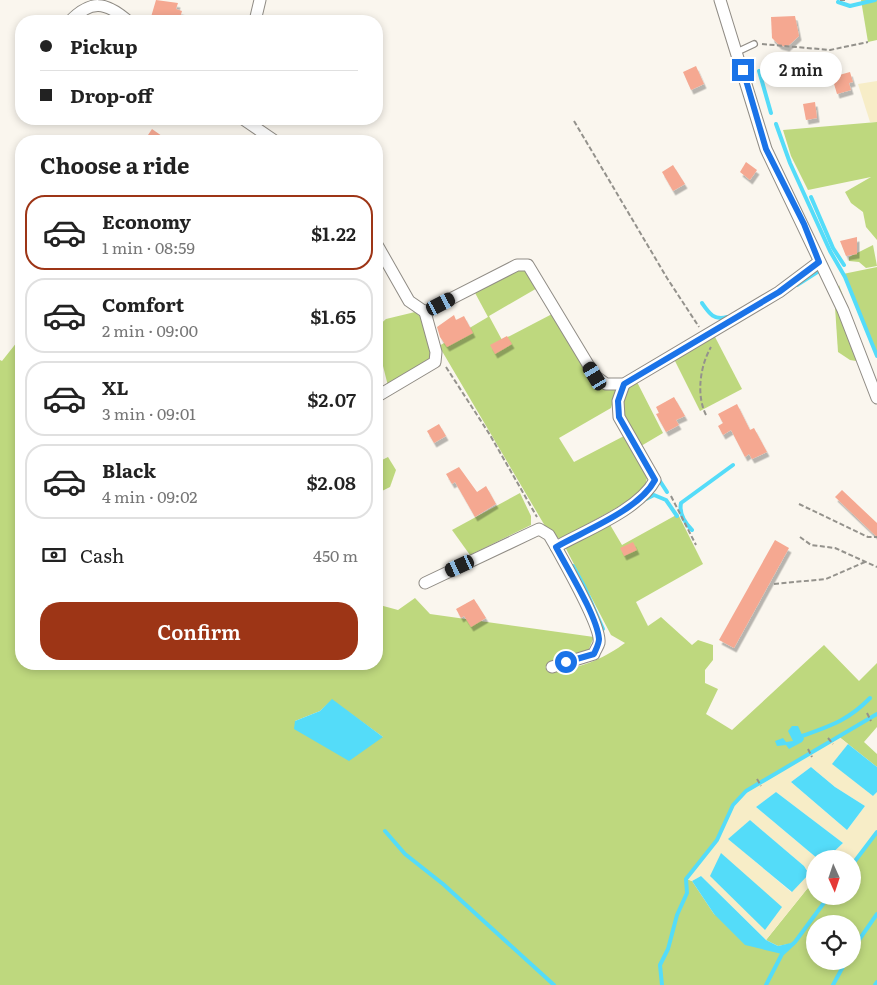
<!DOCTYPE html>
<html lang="en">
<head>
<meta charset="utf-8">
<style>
  :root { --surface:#fff; --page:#f6f6f6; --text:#222; --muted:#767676; --line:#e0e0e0; --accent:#9d3516 }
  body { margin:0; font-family:Literata,serif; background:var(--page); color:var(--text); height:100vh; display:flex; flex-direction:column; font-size:19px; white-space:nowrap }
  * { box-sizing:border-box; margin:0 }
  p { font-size:16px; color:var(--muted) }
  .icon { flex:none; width:28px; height:28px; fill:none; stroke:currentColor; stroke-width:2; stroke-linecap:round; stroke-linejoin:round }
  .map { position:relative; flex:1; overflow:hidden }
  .side { position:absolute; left:15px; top:135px; width:368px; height:535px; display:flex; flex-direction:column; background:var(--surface); border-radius:20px; box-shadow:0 2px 8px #0003 }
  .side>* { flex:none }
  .banner { position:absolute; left:15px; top:15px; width:368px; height:110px; border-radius:20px; box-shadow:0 2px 8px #0003; display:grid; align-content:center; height:110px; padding:0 25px; background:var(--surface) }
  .needle { width:32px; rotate:177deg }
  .controls { position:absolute; left:806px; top:850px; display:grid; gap:10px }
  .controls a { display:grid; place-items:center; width:55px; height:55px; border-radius:50%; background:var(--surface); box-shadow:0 2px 8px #0003; font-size:25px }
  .end { position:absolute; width:22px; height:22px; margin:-11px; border:6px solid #1a73e8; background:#fff; box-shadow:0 0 0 2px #fff }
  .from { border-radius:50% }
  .bubble { position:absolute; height:35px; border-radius:18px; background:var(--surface); box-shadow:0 2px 8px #0003; font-size:16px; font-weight:600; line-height:35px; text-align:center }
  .car { position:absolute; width:15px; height:30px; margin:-15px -8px; border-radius:6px; box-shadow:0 0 4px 1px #0007; background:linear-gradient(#222 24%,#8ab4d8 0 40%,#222 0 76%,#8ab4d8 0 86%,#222 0) }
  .banner b { display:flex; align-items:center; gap:18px; height:48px; font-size:19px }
  .banner b+b { border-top:1px solid var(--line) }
  .banner i { width:12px; height:12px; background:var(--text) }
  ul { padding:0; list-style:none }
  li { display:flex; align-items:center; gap:15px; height:75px; margin:0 10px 8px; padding:0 15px; border:2px solid var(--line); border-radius:20px }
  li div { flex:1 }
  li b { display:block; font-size:19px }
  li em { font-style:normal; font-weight:600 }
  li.on { border-color:var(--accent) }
  li>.icon { width:45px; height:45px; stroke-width:1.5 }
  h2 { padding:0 25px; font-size:22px; line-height:60px }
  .pay { display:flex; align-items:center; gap:12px; height:55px; padding:0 25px; font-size:19px }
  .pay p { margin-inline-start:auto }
  .cta { display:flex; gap:10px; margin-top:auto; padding:10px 25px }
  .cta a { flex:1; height:58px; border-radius:20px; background:var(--accent); color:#fff; font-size:20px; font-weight:600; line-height:58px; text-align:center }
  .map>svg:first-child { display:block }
  .green { fill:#bed87e; fill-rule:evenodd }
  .sand { fill:#f7edc7; fill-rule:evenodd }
  .water { fill:#54dcf9 }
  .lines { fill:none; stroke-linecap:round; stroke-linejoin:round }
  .stream { stroke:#54dcf9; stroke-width:4 }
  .building { fill:#f5a891; filter:url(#shadow) }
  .lane-casing { stroke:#908c85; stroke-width:8 }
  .street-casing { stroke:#908c85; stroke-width:13 }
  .path { stroke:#94928c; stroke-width:2; stroke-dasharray:5 2.5; stroke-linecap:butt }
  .lane { stroke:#fff; stroke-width:5.5 }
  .street { stroke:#fff; stroke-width:11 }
  .route { stroke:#1a73e8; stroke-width:6 }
</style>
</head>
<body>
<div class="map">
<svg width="877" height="985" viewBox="0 0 877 985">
  <defs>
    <filter id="shadow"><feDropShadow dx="2.5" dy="4.5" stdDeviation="0" flood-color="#0004"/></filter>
  </defs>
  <rect width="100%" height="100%" fill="#faf6ee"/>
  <g class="green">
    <polygon points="861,0 877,0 877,40 868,42"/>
    <polygon points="877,122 877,240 866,227 863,212 851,203 845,192 871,177 808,190 791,156 783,130"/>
    <polygon points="873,245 877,266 866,268 859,262 849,261 849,257"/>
    <polygon points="877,267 877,356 843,274"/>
    <polygon points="516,268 529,270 539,287 489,316 502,340 554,313 590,378 601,389 617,388 611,408 559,438 574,462 624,436 647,478 645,487 632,499 561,539 554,536 545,526 439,346 488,317 474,291"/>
    <polygon points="839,285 868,363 850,360 838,352 835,307"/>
    <path d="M415,312C429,322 429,344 431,360L388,386L379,350L377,327L386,319Z"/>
    <polygon points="714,335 742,389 700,411 674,359"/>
    <path d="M21,337V664H376V604L398,610L415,598L430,614L594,637L588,651L545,667C570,675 605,658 625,643L611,635L565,547L609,523L622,545L678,514L703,564L636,602L648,626L661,617L692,645L698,640L713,645V660L705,670V683L718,689L706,714L732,730L824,645L859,681L877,663V727L864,742L877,754V767L838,736L746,791L733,805L717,840L687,879L692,881L714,914L782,954L794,943L778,946L766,940L815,879V896H852L853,865L877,832V985H0V360L2,361ZM332,700L383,737L295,721L320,711ZM815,924H852V961H815Z"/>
    <path d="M637,382L663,433L641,446C629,425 607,400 637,382Z"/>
    <polygon points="388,457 396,470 390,487 376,494 376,463"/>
    <polygon points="520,493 531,516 531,525 470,555 452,530"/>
  </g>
  <g class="sand">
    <polygon points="877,81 877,122 870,122 858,84"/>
    <path d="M838,736L848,744L833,764L873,796L877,792V832L853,865L852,859H826L843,843L776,792L756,807L818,859H815V879L766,940L701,876L692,881L686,879L717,840L733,805L746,791ZM811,767L835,787L865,806L847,830L791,782ZM750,820L804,866L809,873L791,892L729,839Z"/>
  </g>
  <g class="water">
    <polygon points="332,699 383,737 349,761 294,729 295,721 320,711"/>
    <polygon points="792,726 798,726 804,739 802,742 789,749 786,745 777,746 775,741 783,738 786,742 793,741 788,731"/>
    <polygon points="848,744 877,767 877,792 873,796 832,764"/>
    <polygon points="811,767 835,787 865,806 847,830 791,782"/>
    <polygon points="776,792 843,843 826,859 818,859 756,807"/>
    <polygon points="750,820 804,866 809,874 792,892 728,839"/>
    <polygon points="721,853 782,907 765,930 710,876"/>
    <polygon points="701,876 766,940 778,946 795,942 782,954 745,945 714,914 692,881"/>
  </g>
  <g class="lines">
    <g class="stream">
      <polyline points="838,2 850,6 875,0"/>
      <polyline points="759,71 771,113"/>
      <polyline points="776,124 790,163 830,251 845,277 877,356"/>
      <polyline points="811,197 833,248 844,265"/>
      <polyline points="797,285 822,269"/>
      <path d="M702,303C709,313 714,321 727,317"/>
      <polyline points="658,478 667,492"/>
      <polyline points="646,499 654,495 666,500 677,516"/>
      <path d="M692,530C685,523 679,513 681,503L733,465"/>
      <polyline points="573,566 584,586 603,629"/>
      <path d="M802,736C830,726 849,720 870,698"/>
      <polyline points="385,831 405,854 443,884 554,985"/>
      <polyline points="852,865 877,832"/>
      <polyline points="852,950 877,914"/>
      <polyline points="662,985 660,965 668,949 677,915 687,893 686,879 717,840 733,805 746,791 877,714"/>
      <polyline points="766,985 782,954 795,942 829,896"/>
      <polyline points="833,985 846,961"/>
      <polyline points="875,985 877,982"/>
    </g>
  </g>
  <g class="building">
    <polygon points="156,0 178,3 176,9 182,11 179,21 166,21 151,17"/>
    <polygon points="795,16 799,36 787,47 779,45 772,38 771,17"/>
    <polygon points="696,66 704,84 691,90 683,72"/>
    <polygon points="850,72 853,82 849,83 851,90 837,94 832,77"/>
    <polygon points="815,102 817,118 806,120 803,104"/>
    <polygon points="152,129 169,141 144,141"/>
    <polygon points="746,162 757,170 750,180 740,172"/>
    <polygon points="673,165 685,184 673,191 662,172"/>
    <polygon points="857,237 857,254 846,256 840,241"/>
    <polygon points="454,315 456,320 464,316 473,333 447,347 440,337 437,327"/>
    <polygon points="507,336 512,344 495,354 490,345"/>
    <polygon points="674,397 685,416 676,420 679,425 666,432 656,414 659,413 656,407"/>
    <polygon points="737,404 750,430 754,428 767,452 752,459 749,454 745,457 731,430 723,435 718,426 723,423 718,414"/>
    <polygon points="439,424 446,436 434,443 427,431"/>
    <polygon points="459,467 477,492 486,486 496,504 475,517 455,482 452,484 446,474"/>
    <polygon points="842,490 877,523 877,537 835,497"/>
    <polygon points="775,540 789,548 734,648 719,640"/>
    <polygon points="633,542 637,550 624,556 620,548"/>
    <polygon points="474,599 486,618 471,627 464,616 461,618 456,609"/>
  </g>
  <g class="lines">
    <defs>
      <polyline id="lane" points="737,52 754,44"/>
      <g id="street">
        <polyline points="720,0 766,149 843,310 877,398"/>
        <path d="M70,21C91,0 105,1 128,21"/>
        <polyline points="255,21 260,0"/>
        <polyline points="243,119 275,141"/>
        <polyline points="376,243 409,301 425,312"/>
        <polyline points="376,397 435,362 436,352 425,312 517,265 528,265 595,376 606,384 624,384 779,292 819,262"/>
        <path d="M425,583L539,529L549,535L556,547C586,530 639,510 655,480L619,417L618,401L624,384"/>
        <path d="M552,667L594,654C595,650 598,647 599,643C602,627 565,564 556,547"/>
      </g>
    </defs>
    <use href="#lane" class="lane-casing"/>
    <use href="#street" class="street-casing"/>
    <g class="path">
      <polyline points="840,0 845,0"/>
      <polyline points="762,44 830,50 868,42"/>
      <polyline points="574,121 667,278 699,327"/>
      <polyline points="446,367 490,435 537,517"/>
      <path d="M706,415C696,395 700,366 711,347"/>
      <polyline points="671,496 696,545"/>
      <polyline points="799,504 868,537 877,537"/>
      <polyline points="800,537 811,545 835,548 877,567"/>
      <polyline points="774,584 826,579 865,562"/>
      <polyline points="867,713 871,721"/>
      <polyline points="828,738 833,744"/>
      <polyline points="808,749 812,757"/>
      <polyline points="757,779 761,786"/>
    </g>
    <use href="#lane" class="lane"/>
    <use href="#street" class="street"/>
  </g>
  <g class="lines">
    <path class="route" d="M566,662L594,654C596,649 599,644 599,639C597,616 568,570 556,547C586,530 639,510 655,480L619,417L618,401L624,384L779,292L819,262L804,224L766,149L743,70"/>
  </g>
</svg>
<div class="controls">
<a><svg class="needle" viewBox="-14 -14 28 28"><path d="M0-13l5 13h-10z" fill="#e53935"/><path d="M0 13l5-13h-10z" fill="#767676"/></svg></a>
<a><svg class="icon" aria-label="locate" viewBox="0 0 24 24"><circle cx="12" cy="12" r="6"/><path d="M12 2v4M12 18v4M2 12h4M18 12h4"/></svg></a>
</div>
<i class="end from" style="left:566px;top:662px"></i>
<i class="end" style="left:743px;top:70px"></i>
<div class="bubble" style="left:760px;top:52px;width:82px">2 min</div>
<i class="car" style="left:441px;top:304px;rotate:63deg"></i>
<i class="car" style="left:595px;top:376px;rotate:329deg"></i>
<i class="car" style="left:460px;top:566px;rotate:245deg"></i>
<div class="banner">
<b><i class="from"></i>Pickup</b>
<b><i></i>Drop-off</b>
</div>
<section class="side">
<h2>Choose a ride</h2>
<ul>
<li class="on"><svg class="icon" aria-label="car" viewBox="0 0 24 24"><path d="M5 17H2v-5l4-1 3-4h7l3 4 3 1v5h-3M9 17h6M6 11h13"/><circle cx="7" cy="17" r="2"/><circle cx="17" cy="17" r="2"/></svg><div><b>Economy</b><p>1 min · 08:59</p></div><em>$1.22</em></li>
<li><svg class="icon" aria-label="car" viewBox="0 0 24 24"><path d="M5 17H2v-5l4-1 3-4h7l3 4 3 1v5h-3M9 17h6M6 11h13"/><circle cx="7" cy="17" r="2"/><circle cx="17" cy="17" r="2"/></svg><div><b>Comfort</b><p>2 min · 09:00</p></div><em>$1.65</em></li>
<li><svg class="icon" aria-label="car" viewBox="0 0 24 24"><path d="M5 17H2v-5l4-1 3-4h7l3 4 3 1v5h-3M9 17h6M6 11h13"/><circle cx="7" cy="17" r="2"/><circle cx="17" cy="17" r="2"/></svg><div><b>XL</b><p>3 min · 09:01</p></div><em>$2.07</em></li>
<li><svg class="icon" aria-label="car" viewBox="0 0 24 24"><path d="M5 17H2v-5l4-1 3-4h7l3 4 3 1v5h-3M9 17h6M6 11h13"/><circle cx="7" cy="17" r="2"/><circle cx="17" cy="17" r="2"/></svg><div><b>Black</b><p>4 min · 09:02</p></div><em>$2.08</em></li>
</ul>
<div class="pay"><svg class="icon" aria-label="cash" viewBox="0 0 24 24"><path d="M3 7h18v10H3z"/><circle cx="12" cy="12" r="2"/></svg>Cash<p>450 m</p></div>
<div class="cta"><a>Confirm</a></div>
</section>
</div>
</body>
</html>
